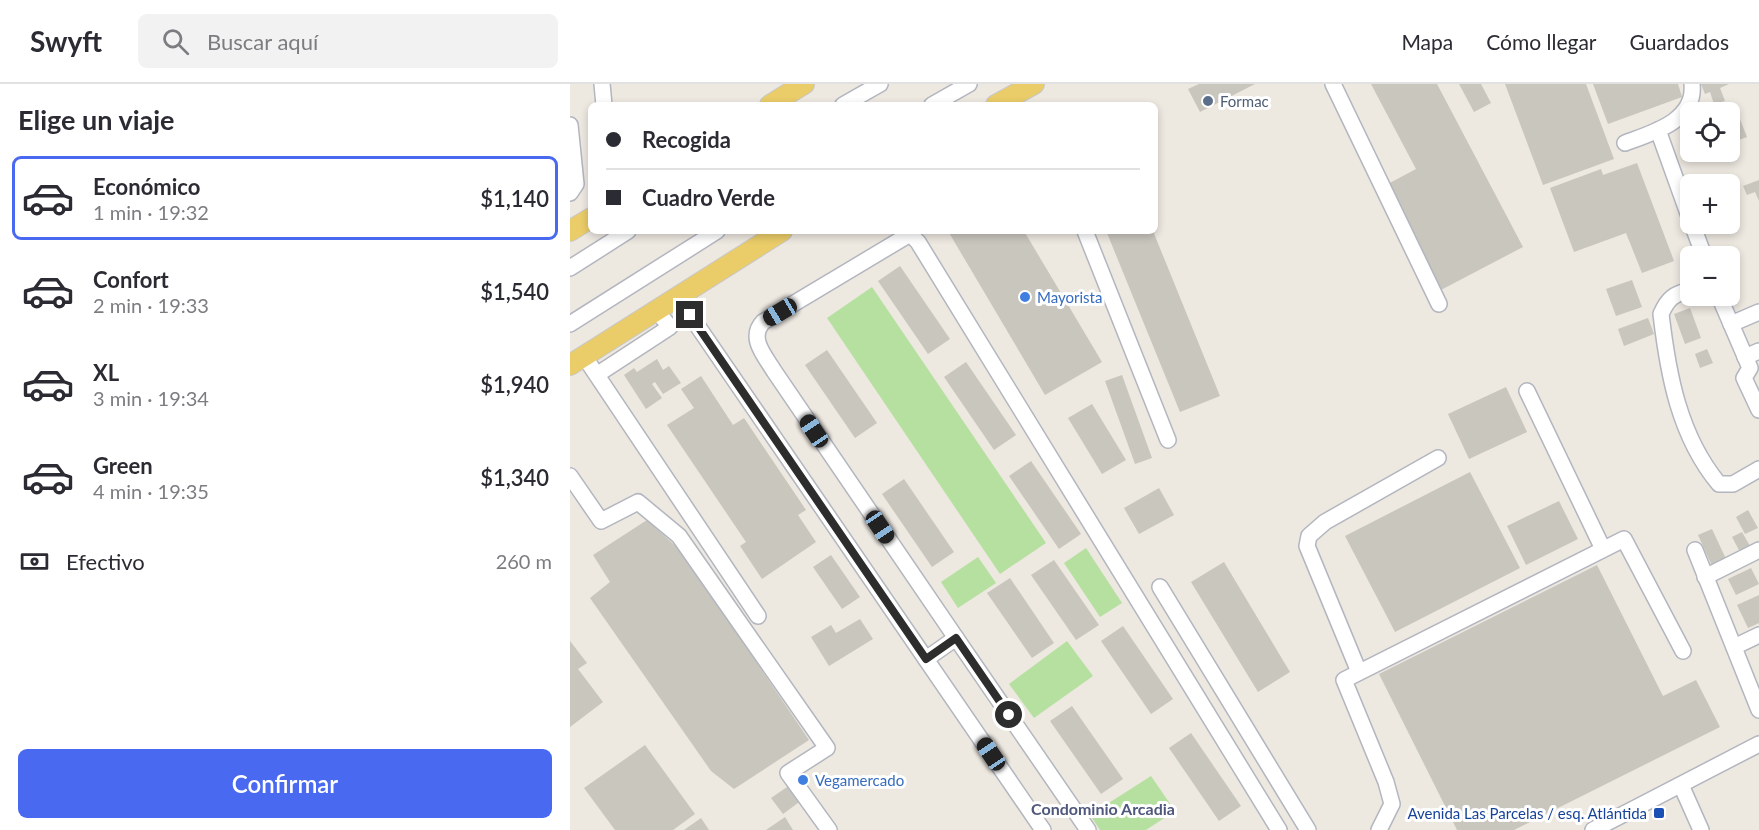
<!DOCTYPE html>
<html lang="es">
<head>
<meta charset="utf-8">
<style>
  :root { --surface:#fff; --page:#f2f2f3; --text:#2b2b33; --muted:#7c7c81; --line:#e1e1e2; --accent:#4a69f1 }
  body { margin:0; font-family:Lato,sans-serif; background:var(--page); color:var(--text); height:100vh; display:flex; flex-direction:column; font-size:22px; white-space:nowrap }
  * { box-sizing:border-box; margin:0 }
  p { font-size:20px; color:var(--muted) }
  .icon { flex:none; width:33px; height:33px; fill:none; stroke:currentColor; stroke-width:2; stroke-linecap:round; stroke-linejoin:round }
  .map { position:relative; flex:1; overflow:hidden }
  .details { display:flex; flex-direction:column; background:var(--surface); width:570px }
  .details>* { flex:none }
  .guide { position:absolute; left:18px; top:18px; width:570px; height:132px; border-radius:9px; box-shadow:0 3px 9px #0003; display:grid; align-content:center; height:132px; padding:0 18px; background:var(--surface) }
  .controls { position:absolute; left:1110px; top:18px; display:grid; gap:12px }
  .controls a { display:grid; place-items:center; width:60px; height:60px; border-radius:9px; background:var(--surface); box-shadow:0 3px 9px #0003; font-size:30px }
  .end { position:absolute; width:27px; height:27px; margin:-14px; border:8px solid #2d2d2d; background:#fff; box-shadow:0 0 0 3px #fff }
  .from { border-radius:50% }
  .car { position:absolute; width:18px; height:36px; margin:-18px -9px; border-radius:8px; box-shadow:0 0 4px 2px #0007; background:linear-gradient(#222 24%,#8ab4d8 0 40%,#222 0 76%,#8ab4d8 0 86%,#222 0) }
  .guide b { display:flex; align-items:center; gap:21px; height:57px; font-size:22px }
  .guide b+b { border-top:2px solid var(--line) }
  .guide i { width:15px; height:15px; background:var(--text) }
  ul { padding:0; list-style:none }
  li { display:flex; align-items:center; gap:18px; height:84px; margin:0 12px 9px; padding:0 6px; border:3px solid transparent; border-radius:9px }
  li div { flex:1 }
  li b { display:block; font-size:22px }
  li em { font-style:normal; font-weight:600 }
  li.selected { border-color:var(--accent) }
  li>.icon { width:54px; height:54px; stroke-width:1.5 }
  h2 { padding:0 18px; font-size:27px; line-height:72px }
  .pay { display:flex; align-items:center; gap:15px; height:66px; padding:0 18px; font-size:22px }
  .pay p { margin-inline-start:auto }
  .action { display:flex; gap:12px; margin-top:auto; padding:12px 18px }
  .action a { flex:1; height:69px; border-radius:9px; background:var(--accent); color:#fff; font-size:24px; font-weight:600; line-height:69px; text-align:center }
  header { display:flex; align-items:center; gap:36px; box-sizing:border-box; height:84px; padding:0 30px; background:var(--surface); border-bottom:2px solid var(--line) }
  header strong { font-size:28px }
  nav { display:flex; gap:33px; margin-inline-start:auto; font-size:21px }
  .search { width:420px; height:54px; background:var(--page); display:flex; align-items:center; gap:15px; box-sizing:border-box; padding:0 21px; border-radius:9px; color:var(--muted); font-size:22px }
  main { display:flex; flex:1; min-height:0 }
  .map>svg:first-child { display:block }
  .green { fill:#b6e0a0 }
  .building { fill:#c9c6be }
  .lines { fill:none; stroke-linecap:round; stroke-linejoin:round }
  .minor-casing { stroke:#b3b6bf; stroke-width:18 }
  .major-casing { stroke:#c8c8c8; stroke-width:22 }
  .minor { stroke:#fff; stroke-width:15 }
  .major { stroke:#eacc69; stroke-width:20 }
  .route { stroke:#2d2d2d; stroke-width:8 }
  .service-dot { fill:#5c6f8a; stroke:#fff; stroke-width:2 }
  .shop-dot { fill:#3f7fe0; stroke:#fff; stroke-width:2 }
  .transit-dot { fill:#1a4fb4; stroke:#fff; stroke-width:2 }
  .labels { text-anchor:middle; dominant-baseline:central; stroke-width:6; stroke-linejoin:round; paint-order:stroke }
  .service-label { font-size:15px; fill:#4e5e75; stroke:#fff; text-anchor:start }
  .shop-label { font-size:15px; fill:#366cbe; stroke:#fff; text-anchor:start }
  .transit-label { font-size:15px; fill:#164399; stroke:#fff; text-anchor:end }
  .neighbourhood-label { font-size:16px; font-weight:bold; fill:#4f577c; stroke:#fff }
</style>
</head>
<body>
<header>
<strong>Swyft</strong>
<div class="search"><svg class="icon" aria-label="search" viewBox="0 0 24 24"><circle cx="10" cy="10" r="6"/><path d="M15 15l6 6"/></svg>Buscar aquí</div>
<nav><a>Mapa</a><a>Cómo llegar</a><a>Guardados</a></nav>
</header>
<main>
<section class="details">
<h2>Elige un viaje</h2>
<ul>
<li class="selected"><svg class="icon" aria-label="car" viewBox="0 0 24 24"><path d="M5 17H2v-5l4-1 3-4h7l3 4 3 1v5h-3M9 17h6M6 11h13"/><circle cx="7" cy="17" r="2"/><circle cx="17" cy="17" r="2"/></svg><div><b>Económico</b><p>1 min · 19:32</p></div><em>$1,140</em></li>
<li><svg class="icon" aria-label="car" viewBox="0 0 24 24"><path d="M5 17H2v-5l4-1 3-4h7l3 4 3 1v5h-3M9 17h6M6 11h13"/><circle cx="7" cy="17" r="2"/><circle cx="17" cy="17" r="2"/></svg><div><b>Confort</b><p>2 min · 19:33</p></div><em>$1,540</em></li>
<li><svg class="icon" aria-label="car" viewBox="0 0 24 24"><path d="M5 17H2v-5l4-1 3-4h7l3 4 3 1v5h-3M9 17h6M6 11h13"/><circle cx="7" cy="17" r="2"/><circle cx="17" cy="17" r="2"/></svg><div><b>XL</b><p>3 min · 19:34</p></div><em>$1,940</em></li>
<li><svg class="icon" aria-label="car" viewBox="0 0 24 24"><path d="M5 17H2v-5l4-1 3-4h7l3 4 3 1v5h-3M9 17h6M6 11h13"/><circle cx="7" cy="17" r="2"/><circle cx="17" cy="17" r="2"/></svg><div><b>Green</b><p>4 min · 19:35</p></div><em>$1,340</em></li>
</ul>
<div class="pay"><svg class="icon" aria-label="cash" viewBox="0 0 24 24"><path d="M3 7h18v10H3z"/><circle cx="12" cy="12" r="2"/></svg>Efectivo<p>260 m</p></div>
<div class="action"><a>Confirmar</a></div>
</section>
<div class="map">
<svg width="1189" height="746" viewBox="0 0 1189 746">
  <rect width="100%" height="100%" fill="#ede8e0"/>
  <g class="green">
    <polygon points="302,203 476,459 430,490 257,234"/>
    <polygon points="516,464 552,519 530,533 494,479"/>
    <polygon points="408,473 426,499 388,524 371,498"/>
    <polygon points="497,557 523,592 464,634 439,600"/>
    <polygon points="581,692 605,727 576,746 530,746 520,731"/>
  </g>
  <g class="building">
    <polygon points="629,0 685,0 630,28 618,5"/>
    <polygon points="801,0 867,0 953,163 869,207 814,102 846,85"/>
    <polygon points="889,0 911,0 921,19 904,28"/>
    <polygon points="935,0 1016,0 1044,75 973,101"/>
    <polygon points="1023,0 1108,0 1112,13 1038,40"/>
    <polygon points="1131,0 1159,0 1150,4 1155,17 1144,20 1140,8 1135,10"/>
    <polygon points="1166,25 1177,53 1160,59 1160,28"/>
    <polygon points="1067,79 1104,177 1072,189 1056,149 1004,168 980,104 1031,85 1033,91"/>
    <polygon points="1189,96 1189,117 1185,108 1177,111 1173,102"/>
    <polygon points="378,147 454,147 532,278 475,311"/>
    <polygon points="543,147 583,147 650,312 610,328 537,149"/>
    <polygon points="330,182 380,255 358,270 308,197"/>
    <polygon points="1062,196 1072,223 1046,232 1036,205"/>
    <polygon points="1120,224 1131,254 1115,260 1104,230"/>
    <polygon points="1078,234 1084,250 1054,262 1048,245"/>
    <polygon points="1137,265 1143,279 1130,284 1125,270"/>
    <polygon points="257,266 307,339 285,354 235,281"/>
    <polygon points="87,275 93,286 99,282 111,299 93,310 85,298 82,300 92,314 76,325 54,291 64,284 67,288"/>
    <polygon points="396,278 446,351 424,366 374,293"/>
    <polygon points="552,291 582,374 565,380 535,297"/>
    <polygon points="131,292 163,341 174,334 236,426 228,431 246,458 192,495 170,462 176,458 97,341 124,324 111,305"/>
    <polygon points="936,303 957,348 899,375 878,330"/>
    <polygon points="522,320 556,376 532,390 498,334"/>
    <polygon points="461,377 511,450 489,465 439,392"/>
    <polygon points="900,388 950,484 825,548 775,452"/>
    <polygon points="334,395 384,468 362,483 312,410"/>
    <polygon points="589,404 604,431 569,450 554,424"/>
    <polygon points="989,417 1008,455 956,481 937,442"/>
    <polygon points="1178,426 1188,444 1175,450 1166,433"/>
    <polygon points="77,436 112,468 239,656 164,705 141,687 20,514 40,498 23,471"/>
    <polygon points="1142,445 1156,475 1142,482 1128,451"/>
    <polygon points="1172,448 1180,462 1170,468 1162,453"/>
    <polygon points="261,471 290,513 272,525 243,483"/>
    <polygon points="484,476 529,541 506,556 461,491"/>
    <polygon points="654,478 720,588 688,608 621,498"/>
    <polygon points="1027,481 1093,612 1126,596 1150,643 944,746 887,746 809,590"/>
    <polygon points="1181,484 1189,500 1166,511 1158,495"/>
    <polygon points="440,494 484,559 462,574 417,509"/>
    <polygon points="1189,511 1189,539 1178,544 1167,521"/>
    <polygon points="290,535 303,555 259,582 241,553 261,541 266,549"/>
    <polygon points="553,542 603,615 581,630 531,557"/>
    <polygon points="0,557 17,579 8,585 33,618 0,643"/>
    <polygon points="502,622 553,695 531,710 480,637"/>
    <polygon points="621,649 671,722 649,737 599,664"/>
    <polygon points="75,661 125,730 103,746 45,746 14,704"/>
    <polygon points="220,701 232,716 213,730 201,714"/>
    <polygon points="215,733 223,746 196,746"/>
    <polygon points="131,734 139,746 114,746"/>
  </g>
  <g class="lines">
    <defs>
      <g id="minor">
        <polyline points="32,0 34,21"/>
        <polyline points="763,0 869,220"/>
        <polyline points="273,21 310,0"/>
        <polyline points="362,21 399,0"/>
        <polyline points="0,41 6,100 0,109"/>
        <polyline points="1088,46 1120,135"/>
        <path d="M1055,59C1082,49 1126,37 1122,0"/>
        <polyline points="1122,140 1134,172"/>
        <polyline points="515,147 598,356"/>
        <polyline points="0,184 58,147"/>
        <path d="M1120,206C1104,210 1098,214 1091,230C1098,290 1109,352 1149,400H1163L1189,385"/>
        <polyline points="107,212 473,746"/>
        <polyline points="1149,212 1180,284 1174,294 1189,326"/>
        <polyline points="0,240 147,147"/>
        <polyline points="1161,240 1189,228"/>
        <polyline points="14,272 188,532"/>
        <polyline points="1175,273 1189,267"/>
        <polyline points="28,290 100,243 86,226"/>
        <polyline points="957,307 1033,465"/>
        <polyline points="0,392 31,437 68,418 109,452 257,664 218,689 259,746"/>
        <polyline points="1125,466 1189,626"/>
        <polyline points="1135,493 1189,466"/>
        <polyline points="590,503 738,746"/>
        <path d="M386,554L204,287C195,272 178,254 193,238L340,150L348,158L709,746"/>
        <polyline points="1164,563 1189,551"/>
        <polyline points="356,575 386,554 518,746"/>
        <polyline points="789,588 737,462 739,452 755,438 868,374"/>
        <polyline points="1111,701 1131,746"/>
        <polyline points="809,746 822,720 816,698 774,596 1054,455 1113,567"/>
        <polyline points="1023,746 1189,660"/>
      </g>
      <g id="major">
        <polyline points="200,21 234,0"/>
        <polyline points="426,21 464,0"/>
        <polyline points="0,147 21,134"/>
        <polyline points="0,281 212,147"/>
      </g>
    </defs>
    <use href="#minor" class="minor-casing"/>
    <use href="#major" class="major-casing"/>
    <use href="#minor" class="minor"/>
    <use href="#major" class="major"/>
  </g>
  <g class="lines">
    <polyline class="route" points="120,231 356,575 386,554 439,631"/>
  </g>
  <circle class="service-dot" cx="638" cy="17" r="6"/>
  <g class="shop-dot">
    <circle cx="455" cy="213" r="6"/>
    <circle cx="233" cy="696" r="6"/>
  </g>
  <rect class="transit-dot" x="1083" y="723" width="12" height="12" rx="3"/>
  <g class="labels">
    <g class="service-label">
      <text x="650" y="17">Formac</text>
    </g>
    <g class="shop-label">
      <text x="467" y="213">Mayorista</text>
      <text x="245" y="696">Vegamercado</text>
    </g>
    <g class="transit-label">
      <text x="1077" y="729">Avenida Las Parcelas / esq. Atlántida</text>
    </g>
    <g class="neighbourhood-label">
      <text x="533" y="724">Condominio Arcadia</text>
    </g>
  </g>
</svg>
<div class="controls">
<a><svg class="icon" aria-label="locate" viewBox="0 0 24 24"><circle cx="12" cy="12" r="6"/><path d="M12 2v4M12 18v4M2 12h4M18 12h4"/></svg></a>
<a>+</a>
<a>−</a>
</div>
<i class="end from" style="left:439px;top:631px"></i>
<i class="end" style="left:120px;top:231px"></i>
<i class="car" style="left:210px;top:228px;rotate:239deg"></i>
<i class="car" style="left:244px;top:347px;rotate:326deg"></i>
<i class="car" style="left:310px;top:443px;rotate:146deg"></i>
<i class="car" style="left:421px;top:670px;rotate:326deg"></i>
<div class="guide">
<b><i class="from"></i>Recogida</b>
<b><i></i>Cuadro Verde</b>
</div>
</div>
</main>
</body>
</html>
